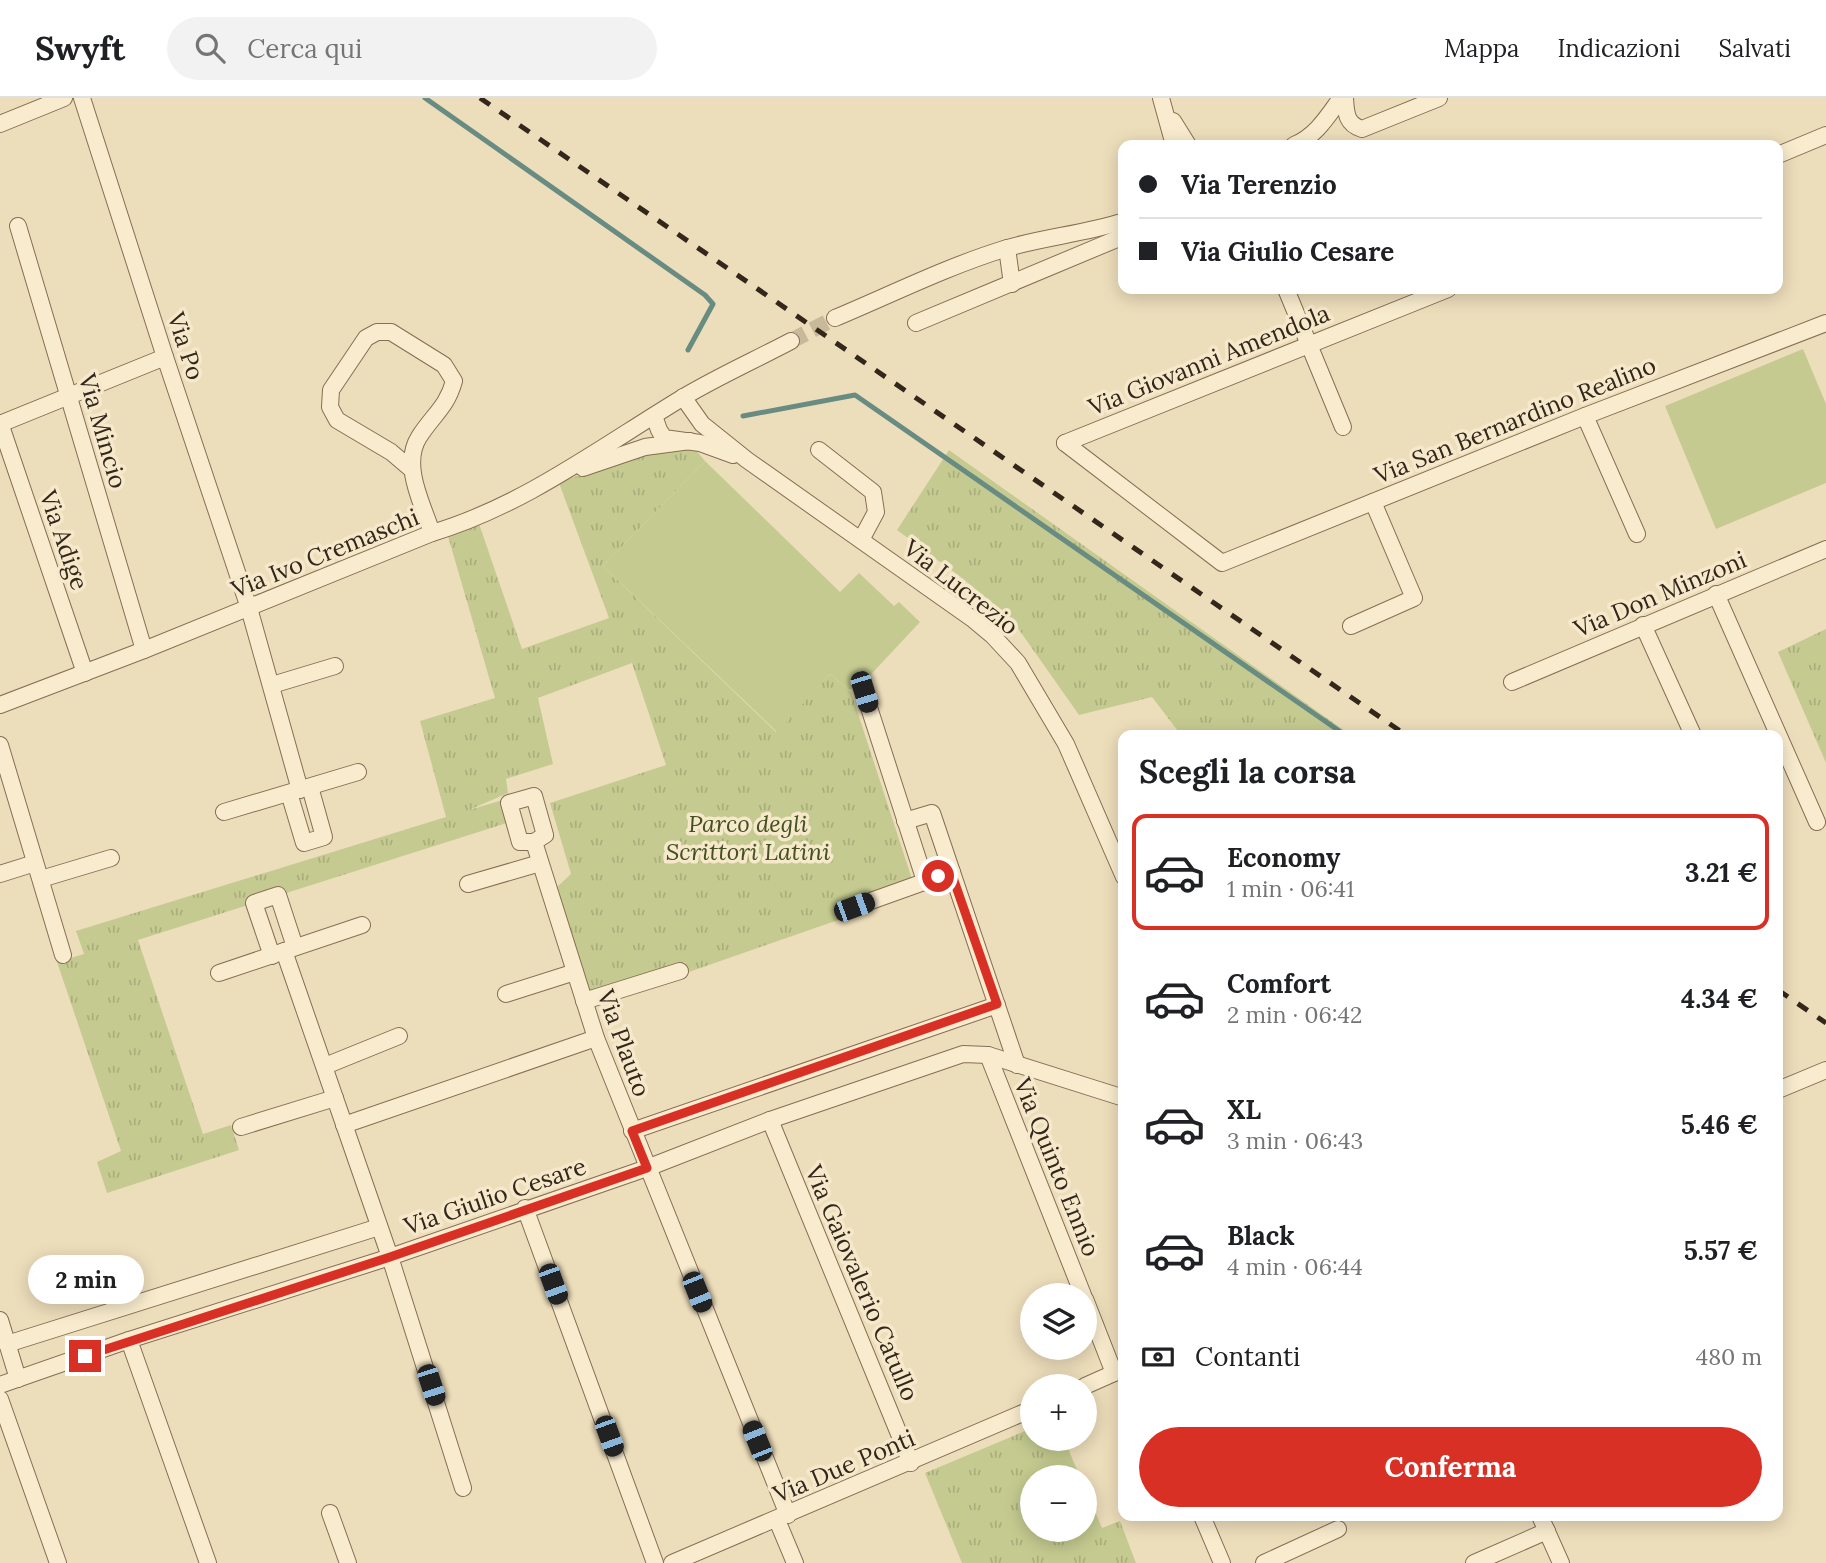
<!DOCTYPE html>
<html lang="it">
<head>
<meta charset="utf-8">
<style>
  :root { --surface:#fff; --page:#f2f2f2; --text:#202124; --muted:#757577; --line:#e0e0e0; --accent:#d93025 }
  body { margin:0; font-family:Lora,serif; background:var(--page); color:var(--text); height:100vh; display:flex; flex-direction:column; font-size:26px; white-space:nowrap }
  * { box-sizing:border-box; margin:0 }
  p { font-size:23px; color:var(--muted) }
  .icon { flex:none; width:38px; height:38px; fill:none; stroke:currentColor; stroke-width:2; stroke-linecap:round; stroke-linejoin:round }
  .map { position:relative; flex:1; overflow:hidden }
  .side { position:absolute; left:1118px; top:632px; width:665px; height:791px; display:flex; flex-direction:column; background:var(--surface); border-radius:14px; box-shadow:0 4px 18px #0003 }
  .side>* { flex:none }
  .banner { position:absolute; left:1118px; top:42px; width:665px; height:154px; border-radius:14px; box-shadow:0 4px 18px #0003; display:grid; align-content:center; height:154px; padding:0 21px; background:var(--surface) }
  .controls { position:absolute; left:1020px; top:1185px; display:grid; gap:14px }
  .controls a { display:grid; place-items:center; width:77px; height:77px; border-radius:50%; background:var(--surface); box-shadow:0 4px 18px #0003; font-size:35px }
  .end { position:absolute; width:32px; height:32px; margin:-16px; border:9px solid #d93025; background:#fff; box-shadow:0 0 0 4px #fff }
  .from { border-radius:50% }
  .bubble { position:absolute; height:49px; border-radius:24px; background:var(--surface); box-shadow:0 4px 18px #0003; font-size:23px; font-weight:800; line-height:49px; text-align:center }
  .car { position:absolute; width:21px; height:42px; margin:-21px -10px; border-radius:9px; box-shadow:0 0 5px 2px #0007; background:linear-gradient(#222 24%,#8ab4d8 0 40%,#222 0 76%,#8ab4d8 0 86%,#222 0) }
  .banner b { display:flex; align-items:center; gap:24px; height:66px; font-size:26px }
  .banner b+b { border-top:2px solid var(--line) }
  .banner i { width:18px; height:18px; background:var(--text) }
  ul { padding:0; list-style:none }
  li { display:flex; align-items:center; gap:21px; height:116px; margin:0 14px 10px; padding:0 7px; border:4px solid transparent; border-radius:14px }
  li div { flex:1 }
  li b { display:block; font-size:26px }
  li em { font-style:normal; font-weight:800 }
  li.active { border-color:var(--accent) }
  li>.icon { width:63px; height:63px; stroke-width:1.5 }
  h2 { padding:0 21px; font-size:32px; line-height:84px }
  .pay { display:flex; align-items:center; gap:18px; height:77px; padding:0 21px; font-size:26px }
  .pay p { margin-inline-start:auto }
  .action { display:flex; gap:14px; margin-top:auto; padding:14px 21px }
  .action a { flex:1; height:80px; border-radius:42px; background:var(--accent); color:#fff; font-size:28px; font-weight:800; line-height:80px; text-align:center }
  header { display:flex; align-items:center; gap:42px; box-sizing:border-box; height:98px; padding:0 35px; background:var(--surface); border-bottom:2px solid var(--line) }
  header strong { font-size:33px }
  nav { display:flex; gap:38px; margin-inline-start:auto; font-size:24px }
  .search { width:490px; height:63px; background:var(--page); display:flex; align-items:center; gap:18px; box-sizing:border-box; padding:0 24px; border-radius:38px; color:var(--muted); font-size:26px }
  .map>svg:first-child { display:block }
  .grass { fill:url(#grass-tufts) }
  .pitch { fill:#c5cb90 }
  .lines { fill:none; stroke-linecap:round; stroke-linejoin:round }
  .stream { stroke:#688b82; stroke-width:5 }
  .minor-tunnel { stroke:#c8b99b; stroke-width:16; stroke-dasharray:16 8; stroke-linecap:butt }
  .minor-casing { stroke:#856e55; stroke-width:18 }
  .minor { stroke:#f9ecce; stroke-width:16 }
  .rail { stroke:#33261a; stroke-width:5; stroke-dasharray:12 12; stroke-linecap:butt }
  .route { stroke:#d93025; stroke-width:9 }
  .labels { text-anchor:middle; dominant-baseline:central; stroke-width:7; stroke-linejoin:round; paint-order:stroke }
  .street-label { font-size:24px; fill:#33261a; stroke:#f5e8cb }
  .park-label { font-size:24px; font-style:italic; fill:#455021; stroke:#f5e8cb }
</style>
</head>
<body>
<header>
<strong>Swyft</strong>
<div class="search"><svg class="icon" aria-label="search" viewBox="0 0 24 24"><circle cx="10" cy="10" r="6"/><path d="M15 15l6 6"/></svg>Cerca qui</div>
<nav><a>Mappa</a><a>Indicazioni</a><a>Salvati</a></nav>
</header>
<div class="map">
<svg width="1826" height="1465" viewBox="0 0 1826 1465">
  <defs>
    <pattern id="grass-tufts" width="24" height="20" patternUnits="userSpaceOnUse" patternTransform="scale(1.75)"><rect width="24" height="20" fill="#c5cb90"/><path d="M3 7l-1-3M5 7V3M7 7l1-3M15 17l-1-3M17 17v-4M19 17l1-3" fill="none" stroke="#aaae7c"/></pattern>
  </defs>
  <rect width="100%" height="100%" fill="#eddebb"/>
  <g class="grass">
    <polygon points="694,350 705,363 603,468 776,634 830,576 851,594 912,781 841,808 844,820 689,874 685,864 589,896 557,789 571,776 550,705 666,667 632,565 538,600 553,666 506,681 508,695 469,712 506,701 510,724 138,842 203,1036 231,1027 239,1052 107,1095 97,1064 121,1053 57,864 84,856 76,833 446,719 420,623 495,600 445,428 476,417 522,551 609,520 559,385 620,361"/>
    <polygon points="949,352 1338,628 1351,637 1181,637 1152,599 1079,617 1010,519 962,480 897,432"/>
    <polygon points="1826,531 1826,665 1778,554"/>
    <polygon points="1032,1330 1032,1340 1064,1341 1080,1379 1032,1379 1032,1432 1085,1432 1085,1390 1102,1430 1120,1423 1136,1465 962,1465 925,1375"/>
  </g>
  <g class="pitch">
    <polygon points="1803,251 1826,306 1826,385 1716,431 1665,308"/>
    <polygon points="705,363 840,494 859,475 894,508 899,504 920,524 862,586 849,592 830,576 777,634 603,468"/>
  </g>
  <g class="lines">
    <g class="stream">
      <polyline points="425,0 705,197 713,206 688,252"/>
      <polyline points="743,318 855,297 1345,637"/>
    </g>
    <polyline class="minor-tunnel" points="791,243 835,220"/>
    <defs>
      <g id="minor">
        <polyline points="82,0 165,259 249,510 300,692"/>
        <polyline points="1161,0 1174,47"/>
        <path d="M1345,0C1346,15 1346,26 1362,31L1439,0"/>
        <polyline points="1173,23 1188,47"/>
        <polyline points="0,26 64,0"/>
        <path d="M1294,47C1316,38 1327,19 1341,0"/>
        <polyline points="1778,57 1826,37"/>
        <polyline points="18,128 144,552"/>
        <polyline points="1007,150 1012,186"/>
        <polyline points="1286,191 1343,329"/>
        <path d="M835,220C890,197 946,169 1004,151C1043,139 1084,136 1124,123"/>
        <polyline points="916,225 1124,138"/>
        <polyline points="683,299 702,326 747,362 974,522 992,537 1018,565 1066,646 1124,779"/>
        <polyline points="654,318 659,332 664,340 700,345 733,357"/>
        <polyline points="1585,318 1637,436"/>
        <polyline points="0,325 85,575"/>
        <polyline points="0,326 165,259"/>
        <polyline points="1065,345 1222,465 1585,318 1826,225"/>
        <polyline points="1065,345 1448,191"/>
        <polyline points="819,352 873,394 876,414 861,442"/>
        <polyline points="583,370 645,349 690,343"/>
        <path d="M411,371L391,354L337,322L330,309L331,292L366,240L377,234H391L444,267L454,283C447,309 433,317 419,339C401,367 423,407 432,435"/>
        <polyline points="1716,496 1817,724"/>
        <polyline points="1643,527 1693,637"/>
        <polyline points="1351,528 1414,500 1373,404"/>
        <polyline points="1512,584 1826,451"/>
        <polyline points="272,587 335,568"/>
        <polyline points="864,594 925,783"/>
        <path d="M0,607L144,552L432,435C523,408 601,349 682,300C717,279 755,262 791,243"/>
        <polyline points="0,647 63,857"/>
        <polyline points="289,695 304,745 324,739 310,689"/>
        <polyline points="224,714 358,674"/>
        <polyline points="905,723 932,715 1017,967"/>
        <polyline points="534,744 520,744 509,705 534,698 545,737 534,744 596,940 788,1417"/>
        <polyline points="0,776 35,765"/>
        <polyline points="41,781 111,760"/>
        <polyline points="468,786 540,765"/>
        <polyline points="854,809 952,774"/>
        <polyline points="284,853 390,1159 463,1390"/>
        <polyline points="272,858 254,805 278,797 295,849"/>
        <polyline points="219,875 362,827"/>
        <polyline points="506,896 575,874"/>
        <polyline points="584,903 680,873"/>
        <polyline points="988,957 1083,1197"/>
        <polyline points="325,968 399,938"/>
        <polyline points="1778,992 1826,972"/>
        <polyline points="770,1022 911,1365"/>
        <polyline points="344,1027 596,940"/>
        <polyline points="241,1029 335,1000"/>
        <polyline points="632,1033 997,907"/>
        <polyline points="525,1110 655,1465"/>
        <polyline points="1085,1201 1114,1275"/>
        <polyline points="0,1222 18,1281"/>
        <polyline points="129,1242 208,1465"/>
        <polyline points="7,1246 379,1129"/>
        <polyline points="0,1287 129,1242 390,1159 647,1070 770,1022 963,956 988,957 1124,1000"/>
        <polyline points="1085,1288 1121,1272"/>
        <polyline points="0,1301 58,1465"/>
        <polyline points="330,1415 348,1465"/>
        <polyline points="1202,1418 1222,1465"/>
        <polyline points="1540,1418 1561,1465"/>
        <polyline points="777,1422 795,1465"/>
        <polyline points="672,1465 1032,1311"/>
        <polyline points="1264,1465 1338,1431"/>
        <polyline points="1474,1465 1547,1433"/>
      </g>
    </defs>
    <use href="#minor" class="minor-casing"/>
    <use href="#minor" class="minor"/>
    <g class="rail">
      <polyline points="480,0 1406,637"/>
      <polyline points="1778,892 1826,925"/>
    </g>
  </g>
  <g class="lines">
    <polyline class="route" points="85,1258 390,1159 647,1070 632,1033 997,906 951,774 938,778"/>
  </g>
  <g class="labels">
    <g class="street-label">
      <text transform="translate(186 248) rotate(72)">Via Po</text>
      <text transform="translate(1209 262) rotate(-22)">Via Giovanni Amendola</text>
      <text transform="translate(1515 322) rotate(-22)">Via San Bernardino Realino</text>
      <text transform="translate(103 333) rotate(74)">Via Mincio</text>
      <text transform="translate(64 442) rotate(71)">Via Adige</text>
      <text transform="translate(325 455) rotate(-22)">Via Ivo Cremaschi</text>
      <text transform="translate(961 489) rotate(38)">Via Lucrezio</text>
      <text transform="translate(1660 496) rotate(-23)">Via Don Minzoni</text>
      <text transform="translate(624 945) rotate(70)">Via Plauto</text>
      <text transform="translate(1057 1069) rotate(68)">Via Quinto Ennio</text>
      <text transform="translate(495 1098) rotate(-19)">Via Giulio Cesare</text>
      <text transform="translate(862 1185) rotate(67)">Via Gaiovalerio Catullo</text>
      <text transform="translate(844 1368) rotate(-23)">Via Due Ponti</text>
    </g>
    <g class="park-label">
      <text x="748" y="725">Parco degli<tspan x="748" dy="28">Scrittori Latini</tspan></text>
    </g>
  </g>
</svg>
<div class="controls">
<a><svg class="icon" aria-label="layers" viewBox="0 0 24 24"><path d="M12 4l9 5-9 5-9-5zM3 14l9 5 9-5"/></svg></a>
<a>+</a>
<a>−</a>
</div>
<i class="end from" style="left:938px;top:778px"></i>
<i class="end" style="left:85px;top:1258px"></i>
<div class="bubble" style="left:28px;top:1157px;width:116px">2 min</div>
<i class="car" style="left:864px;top:594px;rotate:163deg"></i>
<i class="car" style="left:854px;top:809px;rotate:70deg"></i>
<i class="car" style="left:553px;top:1186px;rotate:160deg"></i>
<i class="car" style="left:697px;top:1194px;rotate:158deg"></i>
<i class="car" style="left:431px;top:1287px;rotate:162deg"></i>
<i class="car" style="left:609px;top:1338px;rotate:160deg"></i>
<i class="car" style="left:757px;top:1343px;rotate:338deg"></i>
<div class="banner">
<b><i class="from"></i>Via Terenzio</b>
<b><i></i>Via Giulio Cesare</b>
</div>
<section class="side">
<h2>Scegli la corsa</h2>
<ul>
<li class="active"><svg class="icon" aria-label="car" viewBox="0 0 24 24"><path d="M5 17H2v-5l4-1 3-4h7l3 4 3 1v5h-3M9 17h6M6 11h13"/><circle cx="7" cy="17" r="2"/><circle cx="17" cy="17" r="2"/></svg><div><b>Economy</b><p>1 min · 06:41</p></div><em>3.21 €</em></li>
<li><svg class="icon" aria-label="car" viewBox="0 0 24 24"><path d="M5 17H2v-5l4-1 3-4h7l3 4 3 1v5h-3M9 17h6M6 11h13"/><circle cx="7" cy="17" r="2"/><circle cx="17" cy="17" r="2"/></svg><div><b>Comfort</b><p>2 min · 06:42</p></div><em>4.34 €</em></li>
<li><svg class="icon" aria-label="car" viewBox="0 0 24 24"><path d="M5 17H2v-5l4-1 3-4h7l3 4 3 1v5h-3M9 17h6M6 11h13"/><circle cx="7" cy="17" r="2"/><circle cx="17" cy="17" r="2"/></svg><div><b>XL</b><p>3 min · 06:43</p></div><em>5.46 €</em></li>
<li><svg class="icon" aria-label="car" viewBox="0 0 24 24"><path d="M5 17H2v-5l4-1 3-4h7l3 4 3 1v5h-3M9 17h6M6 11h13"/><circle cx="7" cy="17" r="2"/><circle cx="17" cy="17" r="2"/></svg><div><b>Black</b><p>4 min · 06:44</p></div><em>5.57 €</em></li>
</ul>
<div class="pay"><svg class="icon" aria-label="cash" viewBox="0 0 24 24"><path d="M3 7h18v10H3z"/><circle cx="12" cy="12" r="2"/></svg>Contanti<p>480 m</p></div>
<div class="action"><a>Conferma</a></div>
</section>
</div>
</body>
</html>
